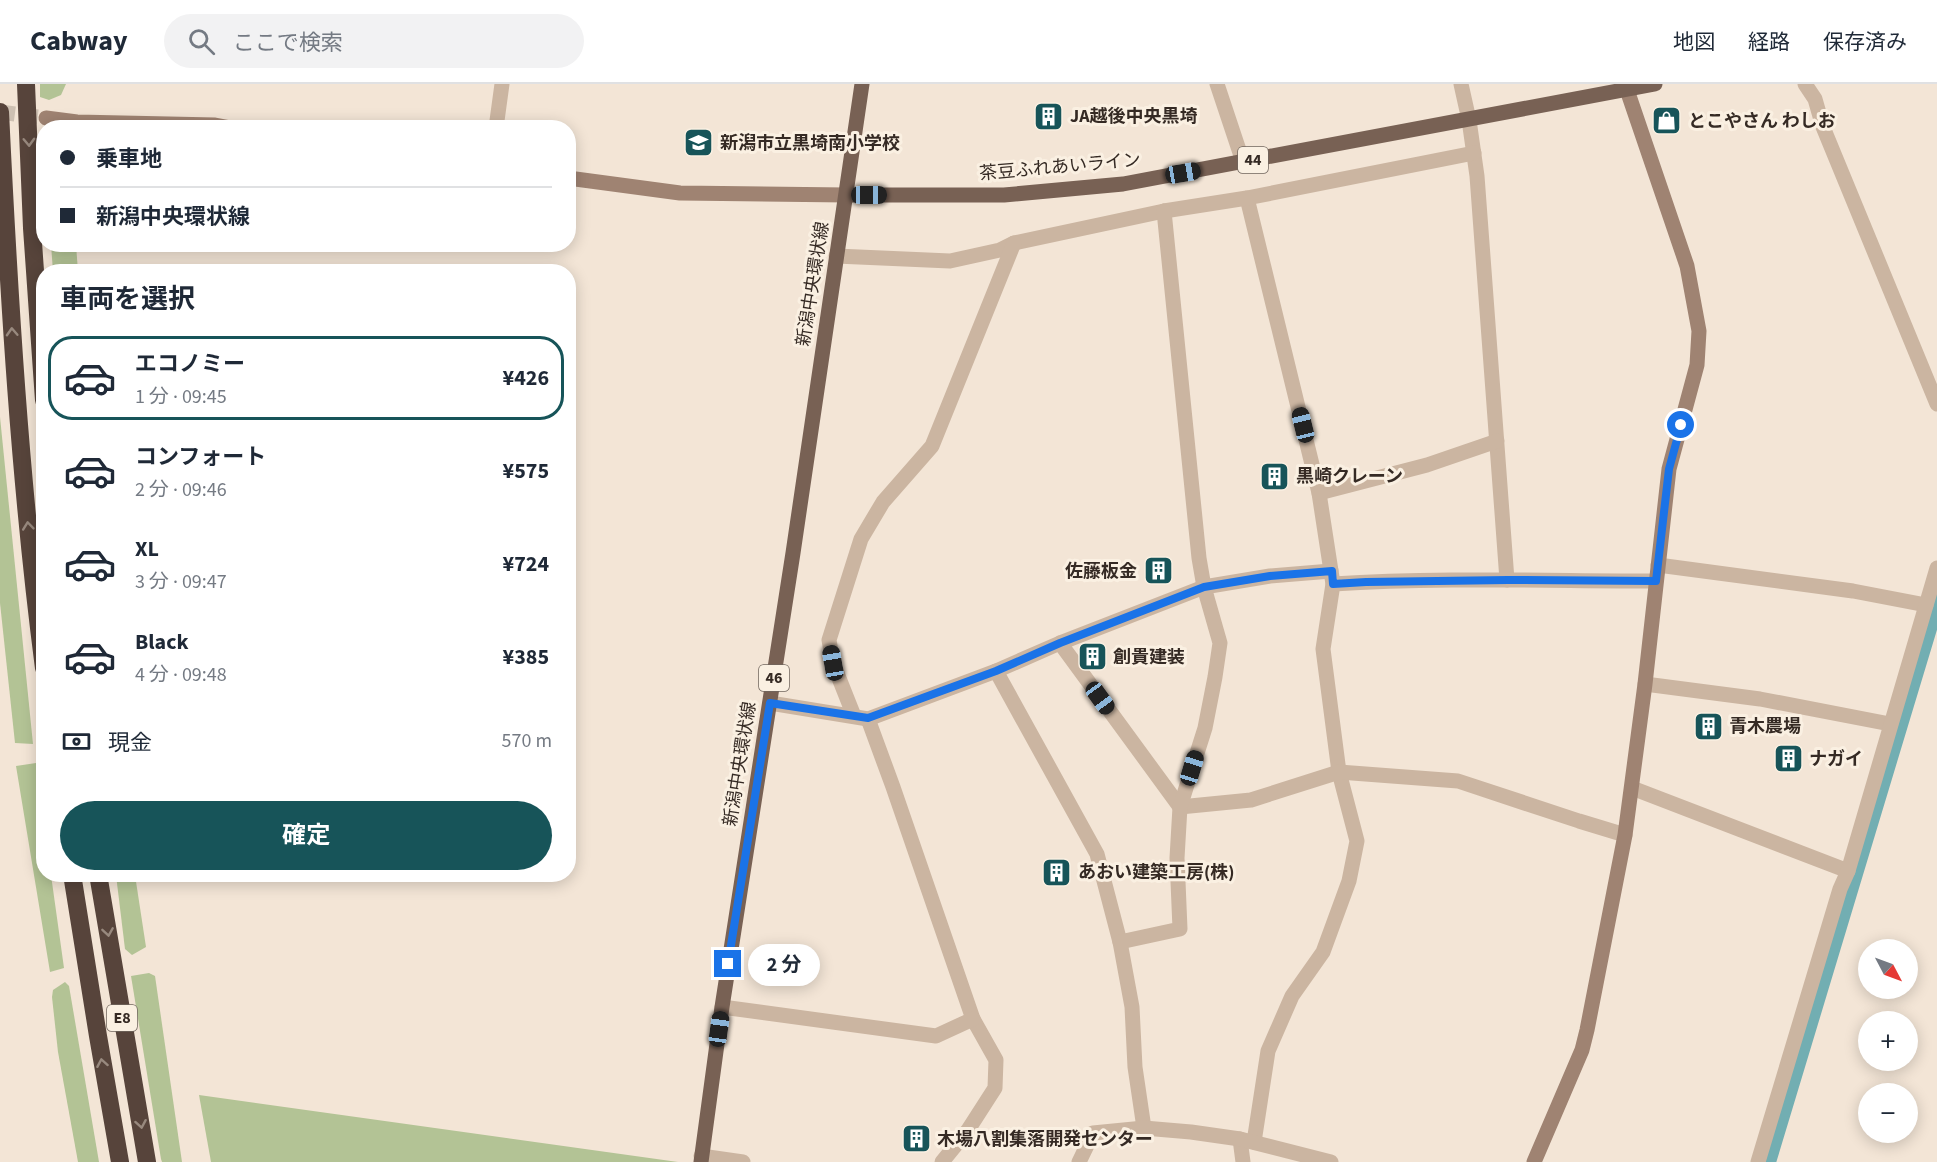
<!DOCTYPE html>
<html lang="ja">
<head>
<meta charset="utf-8">
<style>
  :root { --surface:#fff; --page:#f2f2f3; --text:#1f2937; --muted:#747a83; --line:#e0e1e3; --accent:#175459 }
  body { margin:0; font-family:"Source Sans 3","Noto Sans JP",sans-serif; background:var(--page); color:var(--text); height:100vh; display:flex; flex-direction:column; font-size:22px; white-space:nowrap }
  * { box-sizing:border-box; margin:0 }
  p { font-size:20px; color:var(--muted) }
  .icon { flex:none; width:33px; height:33px; fill:none; stroke:currentColor; stroke-width:2; stroke-linecap:round; stroke-linejoin:round }
  .map { position:relative; flex:1; overflow:hidden }
  .panel { position:absolute; left:36px; top:180px; width:540px; height:618px; display:flex; flex-direction:column; background:var(--surface); border-radius:24px; box-shadow:0 3px 15px #0003 }
  .panel>* { flex:none }
  .hud { position:absolute; left:36px; top:36px; width:540px; height:132px; border-radius:24px; box-shadow:0 3px 15px #0003; display:grid; align-content:center; height:132px; padding:0 24px; background:var(--surface) }
  .needle { width:39px; rotate:131deg }
  .fabs { position:absolute; left:1858px; top:855px; display:grid; gap:12px }
  .fabs a { display:grid; place-items:center; width:60px; height:60px; border-radius:50%; background:var(--surface); box-shadow:0 3px 15px #0003; font-size:30px }
  .end { position:absolute; width:27px; height:27px; margin:-14px; border:8px solid #1a73e8; background:#fff; box-shadow:0 0 0 3px #fff }
  .from { border-radius:50% }
  .bubble { position:absolute; height:42px; border-radius:21px; background:var(--surface); box-shadow:0 3px 15px #0003; font-size:20px; font-weight:700; line-height:42px; text-align:center }
  .car { position:absolute; width:18px; height:36px; margin:-18px -9px; border-radius:8px; box-shadow:0 0 4px 2px #0007; background:linear-gradient(#222 24%,#8ab4d8 0 40%,#222 0 76%,#8ab4d8 0 86%,#222 0) }
  .hud b { display:flex; align-items:center; gap:21px; height:57px; font-size:22px }
  .hud b+b { border-top:2px solid var(--line) }
  .hud i { width:15px; height:15px; background:var(--text) }
  ul { padding:0; list-style:none }
  li { display:flex; align-items:center; gap:18px; height:84px; margin:0 12px 9px; padding:0 12px; border:3px solid transparent; border-radius:24px }
  li div { flex:1 }
  li b { display:block; font-size:22px }
  li em { font-style:normal; font-weight:700 }
  li.selected { border-color:var(--accent) }
  li>.icon { width:54px; height:54px; stroke-width:1.5 }
  h2 { padding:0 24px; font-size:27px; line-height:72px }
  .pay { display:flex; align-items:center; gap:15px; height:66px; padding:0 24px; font-size:22px }
  .pay p { margin-inline-start:auto }
  .action { display:flex; gap:12px; margin-top:auto; padding:12px 24px }
  .action a { flex:1; height:69px; border-radius:36px; background:var(--accent); color:#fff; font-size:24px; font-weight:700; line-height:69px; text-align:center }
  header { display:flex; align-items:center; gap:36px; box-sizing:border-box; height:84px; padding:0 30px; background:var(--surface); border-bottom:2px solid var(--line) }
  header strong { font-size:28px }
  nav { display:flex; gap:33px; margin-inline-start:auto; font-size:21px }
  .search { width:420px; height:54px; background:var(--page); display:flex; align-items:center; gap:15px; box-sizing:border-box; padding:0 21px; border-radius:33px; color:var(--muted); font-size:22px }
  .map>svg:first-child { display:block }
  .green { fill:#b3c395 }
  .lines { fill:none; stroke-linecap:round; stroke-linejoin:round }
  .canal { stroke:#72aeb2; stroke-width:16 }
  .secondary-tunnel { stroke:#cdc0b2; stroke-width:15; stroke-dasharray:15 8; stroke-linecap:butt }
  .street { stroke:#cbb5a1; stroke-width:15 }
  .secondary { stroke:#9f8372; stroke-width:15 }
  .primary { stroke:#786154; stroke-width:15 }
  .highway { stroke:#57443b; stroke-width:18 }
  .oneway { stroke:#98897e }
  .route { stroke:#1a73e8; stroke-width:8 }
  .labels { text-anchor:middle; dominant-baseline:central; stroke-width:6; stroke-linejoin:round; paint-order:stroke }
  .shield { fill:#faf0e2; stroke:#70655d; stroke-width:1.5 }
  .shield-label { font-size:16px; font-weight:bold; fill:#352a24 }
  .poi-label { font-size:18px; font-weight:bold; fill:#352a24; stroke:#faf0e2; text-anchor:start }
  .street-label { font-size:18px; fill:#352a24; stroke:#faf0e2 }
</style>
</head>
<body>
<header>
<strong>Cabway</strong>
<div class="search"><svg class="icon" aria-label="search" viewBox="0 0 24 24"><circle cx="10" cy="10" r="6"/><path d="M15 15l6 6"/></svg>ここで検索</div>
<nav><a>地図</a><a>経路</a><a>保存済み</a></nav>
</header>
<div class="map">
<svg width="1937" height="1078" viewBox="0 0 1937 1078">
  <rect width="100%" height="100%" fill="#f3e5d6"/>
  <g class="green">
    <polygon points="40,0 66,0 61,11 49,16 40,13"/>
    <polygon points="51,161 76,161 78,187 53,187"/>
    <polygon points="0,333 33,660 15,659 0,519"/>
    <polygon points="36,679 44,732 44,790 51,791 64,884 50,888 16,682"/>
    <polygon points="116,791 135,791 146,863 132,871 125,865"/>
    <polygon points="149,889 155,892 182,1078 162,1078 161,1075 131,892"/>
    <polygon points="65,898 69,902 99,1078 78,1078 58,968 52,913 53,906"/>
    <polygon points="199,1011 678,1078 211,1078"/>
  </g>
  <g class="lines">
    <polyline class="canal" points="1768,1078 1937,518"/>
    <polyline class="secondary-tunnel" points="0,28 46,34"/>
    <g class="street">
      <polyline points="1217,0 1243,78"/>
      <polyline points="1461,0 1469,36 1477,92 1507,496"/>
      <polyline points="1805,0 1815,15 1823,43 1937,320"/>
      <polyline points="496,44 502,0"/>
      <polyline points="1247,114 1319,409 1333,500 1323,565 1339,688 1357,757 1349,797 1323,868 1292,912 1268,967 1254,1058"/>
      <polyline points="836,172 950,177 1000,166 1014,159 1164,127 1247,114 1474,69"/>
      <polyline points="1319,409 1427,381 1497,357"/>
      <polyline points="1658,481 1853,507 1926,521"/>
      <path d="M1333,500C1440,493 1549,497 1656,497"/>
      <polyline points="1060,559 1180,723"/>
      <polyline points="996,587 1097,770 1120,858"/>
      <polyline points="1645,600 1760,615 1890,640"/>
      <polyline points="770,619 868,635 996,587 1060,559 1204,503 1270,492 1331,487"/>
      <polyline points="854,632 833,579 829,556 861,455 883,418 932,362 1014,159"/>
      <polyline points="868,635 893,703 973,935 996,976 995,1004 968,1046 942,1078"/>
      <polyline points="1632,704 1848,787"/>
      <polyline points="1180,723 1251,716 1339,688 1458,697 1579,737 1625,751"/>
      <polyline points="722,923 936,952 973,935"/>
      <polyline points="1144,1044 1135,983 1132,923 1120,858 1180,845 1177,774 1180,723 1205,644 1215,593 1220,559 1204,503 1199,474 1164,127"/>
      <polyline points="1240,1055 1243,1078"/>
      <polyline points="701,1072 743,1078"/>
      <polyline points="1079,1078 1093,1049 1144,1044 1191,1048 1240,1055 1331,1078"/>
      <polyline points="1758,1078 1840,805 1848,787 1937,484"/>
    </g>
    <g class="secondary">
      <polyline points="46,34 77,38 215,41 231,44"/>
      <polyline points="568,94 680,109 847,111"/>
      <polyline points="1534,1078 1582,966 1587,946 1625,751 1645,600 1669,385 1697,281 1699,247 1687,182 1625,0"/>
    </g>
    <g class="primary">
      <polyline points="847,111 1004,111 1123,100 1655,0"/>
      <polyline points="701,1078 722,923 793,469 862,0"/>
    </g>
    <g class="highway">
      <polyline points="26,0 32,144 44,316"/>
      <path d="M0,28C9,214 20,399 44,584"/>
      <polyline points="72,790 98,952 120,1078"/>
      <polyline points="98,790 147,1078"/>
    </g>
  </g>
  <defs><path id="oneway-chevron" d="M-2-3.5L2.5 0L-2 3.5" fill="none" stroke-width="1.6" stroke-linecap="round" stroke-linejoin="round" transform="scale(1.5)"/></defs>
  <g class="oneway">
    <use href="#oneway-chevron" transform="translate(29 58) rotate(88)"/>
    <use href="#oneway-chevron" transform="translate(12 248) rotate(-93)"/>
    <use href="#oneway-chevron" transform="translate(28 442) rotate(-96)"/>
    <use href="#oneway-chevron" transform="translate(108 848) rotate(81)"/>
    <use href="#oneway-chevron" transform="translate(102 979) rotate(-100)"/>
    <use href="#oneway-chevron" transform="translate(141 1040) rotate(80)"/>
  </g>
  <g class="lines">
    <polyline class="route" points="728,880 770,619 868,634 996,587 1060,559 1204,503 1270,492 1332,487 1333,500 1366,498 1508,496 1656,497 1669,385 1681,341"/>
  </g>
  <defs>
    <symbol id="building-square" viewBox="-11 -11 22 22"><rect x="-9" y="-9" width="18" height="18" rx="4" fill="#175459" stroke="#faf0e2"/><path d="M-4-6H4V6H1V3H-1V6H-4ZM-2.5-4.3h1.7v1.8h-1.7ZM.8-4.3h1.7v1.8H.8ZM-2.5-1h1.7V.8h-1.7ZM.8-1h1.7V.8H.8Z" fill="#fff"/></symbol>
    <symbol id="shop-square" viewBox="-11 -11 22 22"><rect x="-9" y="-9" width="18" height="18" rx="4" fill="#175459" stroke="#faf0e2"/><path d="M-5-2.5h2.3a2.7 3.5 0 0 1 5.4 0H5L5.5 6h-11ZM-1.5-2.5h3a1.5 2.3 0 0 0-3 0Z" fill="#fff"/></symbol>
    <symbol id="school-square" viewBox="-11 -11 22 22"><rect x="-9" y="-9" width="18" height="18" rx="4" fill="#175459" stroke="#faf0e2"/><path d="M0-5L7-2L0 1L-7-2ZM-4 1L0 2.5L4 1V4Q0 6-4 4Z" fill="#fff"/></symbol>
  </defs>
  <g fill-rule="evenodd">
    <use href="#building-square" x="1032" y="16" width="33" height="33"/>
    <use href="#shop-square" x="1650" y="20" width="33" height="33"/>
    <use href="#school-square" x="682" y="42" width="33" height="33"/>
    <use href="#building-square" x="1258" y="376" width="33" height="33"/>
    <use href="#building-square" x="1142" y="470" width="33" height="33"/>
    <use href="#building-square" x="1076" y="556" width="33" height="33"/>
    <use href="#building-square" x="1692" y="626" width="33" height="33"/>
    <use href="#building-square" x="1772" y="658" width="33" height="33"/>
    <use href="#building-square" x="1040" y="772" width="33" height="33"/>
    <use href="#building-square" x="900" y="1038" width="33" height="33"/>
  </g>
  <g class="labels">
    <g class="shield">
      <rect x="1238" y="63" width="30" height="26" rx="4.5"/>
      <rect x="759" y="581" width="30" height="26" rx="4.5"/>
      <rect x="107" y="921" width="30" height="26" rx="4.5"/>
    </g>
    <g class="shield-label">
      <text x="1253" y="76">44</text>
      <text x="774" y="594">46</text>
      <text x="122" y="934">E8</text>
    </g>
    <g class="poi-label">
      <text x="1070" y="32">JA越後中央黒埼</text>
      <text x="1688" y="37">とこやさん わしお</text>
      <text x="720" y="59">新潟市立黒埼南小学校</text>
      <text x="1296" y="392">黒崎クレーン</text>
      <text x="1137" y="487" text-anchor="end">佐藤板金</text>
      <text x="1113" y="573">創貴建装</text>
      <text x="1729" y="642">青木農場</text>
      <text x="1809" y="675">ナガイ</text>
      <text x="1078" y="788">あおい建築工房(株)</text>
      <text x="937" y="1055">木場八割集落開発センター</text>
    </g>
    <g class="street-label">
      <text transform="translate(1060 83) rotate(-5)">茶豆ふれあいライン</text>
      <text transform="translate(813 200) rotate(-81)">新潟中央環状線</text>
      <text transform="translate(740 680) rotate(-81)">新潟中央環状線</text>
    </g>
  </g>
</svg>
<div class="fabs">
<a><svg class="needle" viewBox="-14 -14 28 28"><path d="M0-13l5 13h-10z" fill="#e53935"/><path d="M0 13l5-13h-10z" fill="#747a83"/></svg></a>
<a>+</a>
<a>−</a>
</div>
<i class="end from" style="left:1681px;top:341px"></i>
<i class="end" style="left:728px;top:880px"></i>
<div class="bubble" style="left:748px;top:860px;width:72px">2 分</div>
<i class="car" style="left:1183px;top:89px;rotate:80deg"></i>
<i class="car" style="left:869px;top:111px;rotate:90deg"></i>
<i class="car" style="left:1303px;top:341px;rotate:346deg"></i>
<i class="car" style="left:833px;top:579px;rotate:350deg"></i>
<i class="car" style="left:1100px;top:614px;rotate:144deg"></i>
<i class="car" style="left:1192px;top:684px;rotate:17deg"></i>
<i class="car" style="left:719px;top:945px;rotate:8deg"></i>
<div class="hud">
<b><i class="from"></i>乗車地</b>
<b><i></i>新潟中央環状線</b>
</div>
<section class="panel">
<h2>車両を選択</h2>
<ul>
<li class="selected"><svg class="icon" aria-label="car" viewBox="0 0 24 24"><path d="M5 17H2v-5l4-1 3-4h7l3 4 3 1v5h-3M9 17h6M6 11h13"/><circle cx="7" cy="17" r="2"/><circle cx="17" cy="17" r="2"/></svg><div><b>エコノミー</b><p>1 分 · 09:45</p></div><em>¥426</em></li>
<li><svg class="icon" aria-label="car" viewBox="0 0 24 24"><path d="M5 17H2v-5l4-1 3-4h7l3 4 3 1v5h-3M9 17h6M6 11h13"/><circle cx="7" cy="17" r="2"/><circle cx="17" cy="17" r="2"/></svg><div><b>コンフォート</b><p>2 分 · 09:46</p></div><em>¥575</em></li>
<li><svg class="icon" aria-label="car" viewBox="0 0 24 24"><path d="M5 17H2v-5l4-1 3-4h7l3 4 3 1v5h-3M9 17h6M6 11h13"/><circle cx="7" cy="17" r="2"/><circle cx="17" cy="17" r="2"/></svg><div><b>XL</b><p>3 分 · 09:47</p></div><em>¥724</em></li>
<li><svg class="icon" aria-label="car" viewBox="0 0 24 24"><path d="M5 17H2v-5l4-1 3-4h7l3 4 3 1v5h-3M9 17h6M6 11h13"/><circle cx="7" cy="17" r="2"/><circle cx="17" cy="17" r="2"/></svg><div><b>Black</b><p>4 分 · 09:48</p></div><em>¥385</em></li>
</ul>
<div class="pay"><svg class="icon" aria-label="cash" viewBox="0 0 24 24"><path d="M3 7h18v10H3z"/><circle cx="12" cy="12" r="2"/></svg>現金<p>570 m</p></div>
<div class="action"><a>確定</a></div>
</section>
</div>
</body>
</html>
